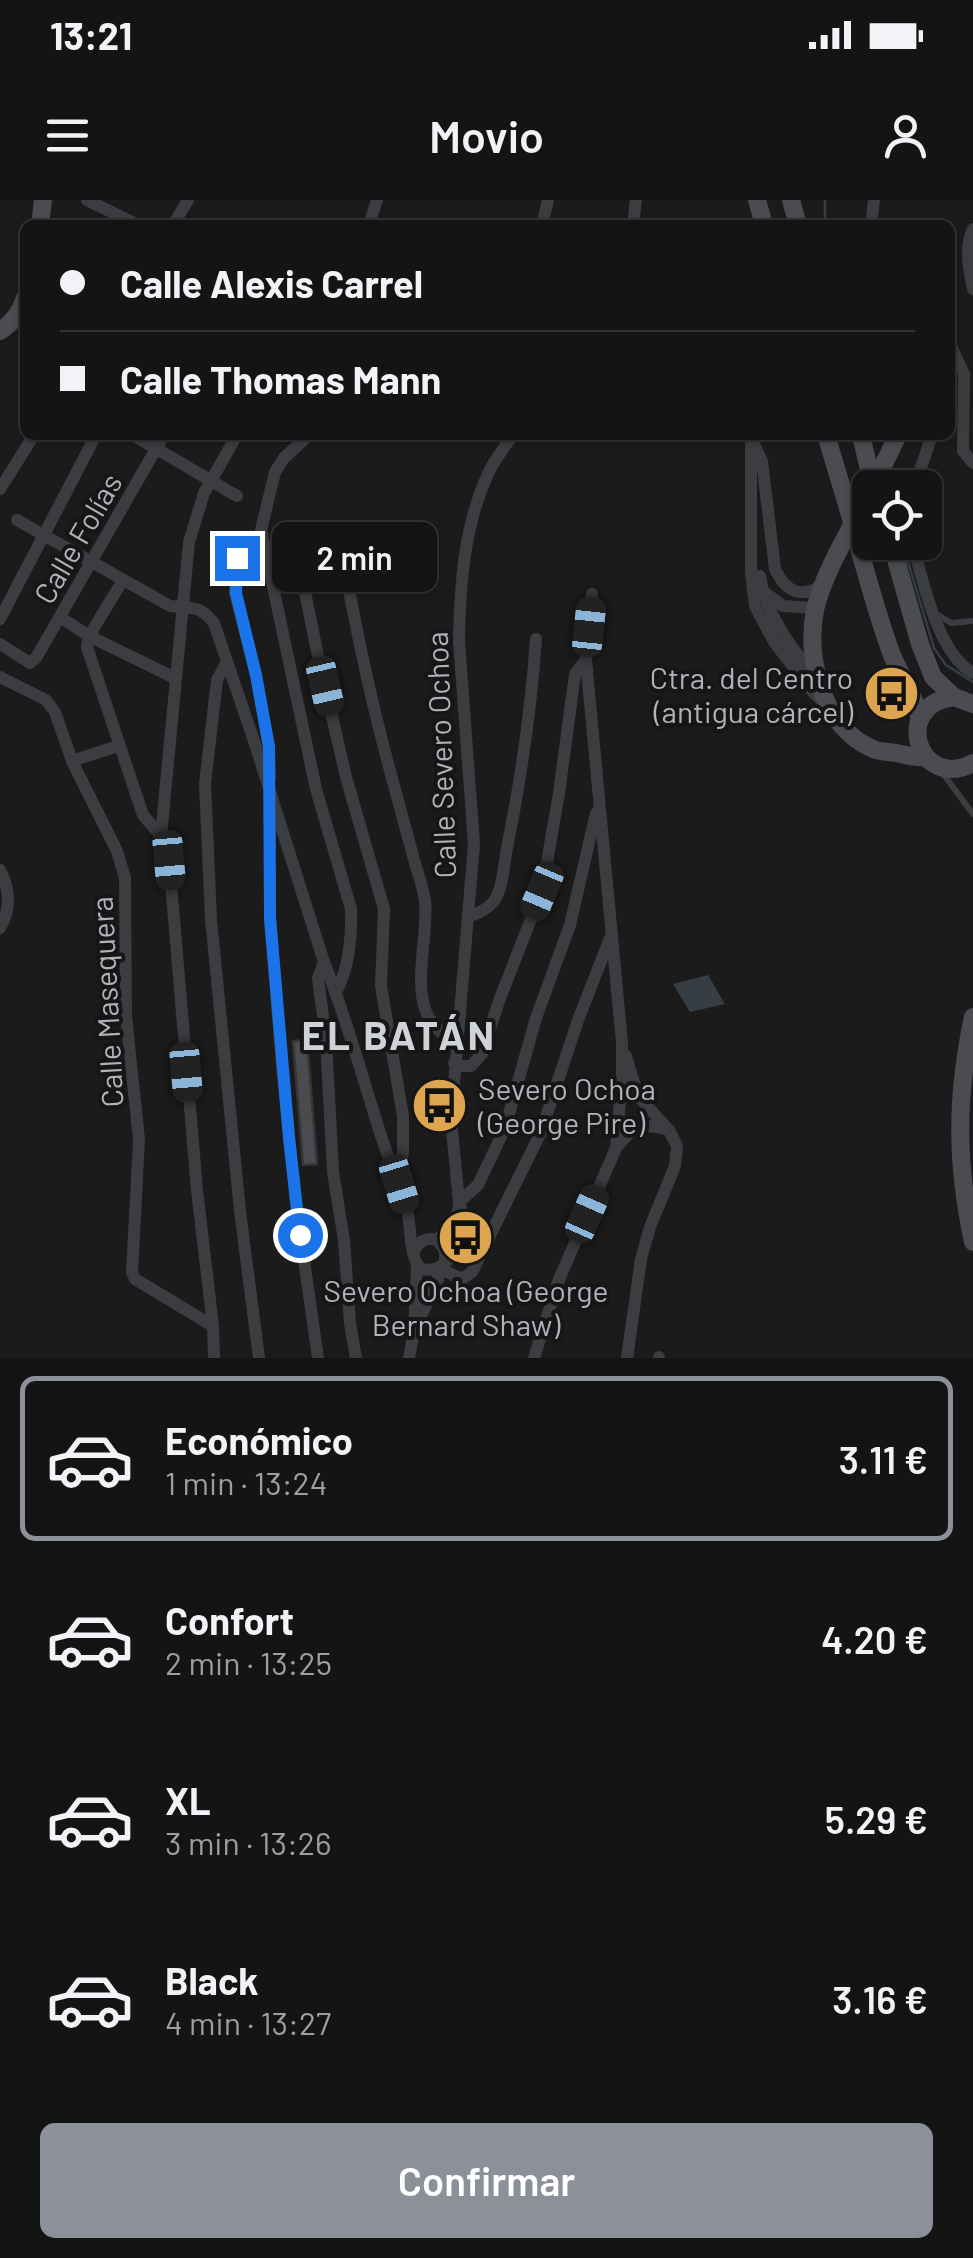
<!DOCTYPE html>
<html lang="es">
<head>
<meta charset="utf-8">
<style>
  :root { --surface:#141415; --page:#1d1d1e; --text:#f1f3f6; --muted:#9d9ea0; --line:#333334; --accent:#8c9099 }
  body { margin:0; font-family:Barlow,sans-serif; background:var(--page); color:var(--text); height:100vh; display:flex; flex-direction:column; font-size:38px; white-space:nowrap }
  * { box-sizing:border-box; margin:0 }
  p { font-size:32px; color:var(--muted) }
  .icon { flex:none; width:55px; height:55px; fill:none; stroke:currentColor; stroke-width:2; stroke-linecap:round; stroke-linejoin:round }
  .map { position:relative; height:1158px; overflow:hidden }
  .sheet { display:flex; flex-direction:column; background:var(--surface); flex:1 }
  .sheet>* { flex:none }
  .guide { position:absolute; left:20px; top:20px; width:935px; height:220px; border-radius:15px; box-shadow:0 2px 8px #0004,0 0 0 2px var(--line); display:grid; align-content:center; height:220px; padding:0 40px; background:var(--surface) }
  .tools { position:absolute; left:852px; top:270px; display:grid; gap:20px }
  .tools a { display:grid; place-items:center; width:90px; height:90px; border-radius:15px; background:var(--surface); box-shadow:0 2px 8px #0004,0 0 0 2px var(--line); font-size:50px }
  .end { position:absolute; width:45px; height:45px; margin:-22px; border:12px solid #1a73e8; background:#fff; box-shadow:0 0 0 5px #fff }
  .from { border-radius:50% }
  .bubble { position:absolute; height:70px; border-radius:15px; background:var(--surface); box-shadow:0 2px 8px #0004,0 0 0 2px var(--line); font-size:32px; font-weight:600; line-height:70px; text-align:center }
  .car { position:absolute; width:30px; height:60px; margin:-30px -15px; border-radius:12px; box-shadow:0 0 8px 2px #0007; background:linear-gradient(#222 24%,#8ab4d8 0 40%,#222 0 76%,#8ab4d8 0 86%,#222 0) }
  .guide b { display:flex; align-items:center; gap:35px; height:95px; font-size:38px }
  .guide b+b { border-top:2px solid var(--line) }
  .guide i { width:25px; height:25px; background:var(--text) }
  ul { padding:18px 0 0; list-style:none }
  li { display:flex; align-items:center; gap:30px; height:165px; margin:0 20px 15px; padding:0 20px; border:5px solid transparent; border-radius:15px }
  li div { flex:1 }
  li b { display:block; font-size:38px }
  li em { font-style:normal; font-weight:600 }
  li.selected { border-color:var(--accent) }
  li>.icon { width:90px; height:90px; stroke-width:1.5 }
  .action { display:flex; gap:20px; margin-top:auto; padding:20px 40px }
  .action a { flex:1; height:115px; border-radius:15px; background:var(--accent); color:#fff; font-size:40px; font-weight:600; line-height:115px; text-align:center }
  .status { display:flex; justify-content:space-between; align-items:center; height:70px; padding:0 50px; background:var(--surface); direction:ltr }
  .status svg { height:28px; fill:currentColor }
  header { display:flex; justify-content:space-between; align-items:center; height:130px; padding:0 40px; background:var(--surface); font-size:45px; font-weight:600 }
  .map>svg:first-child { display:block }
  .water { fill:#363e44 }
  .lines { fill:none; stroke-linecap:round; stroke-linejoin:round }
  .stream { stroke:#363e44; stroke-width:2.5 }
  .building { fill:#4a4b4e; stroke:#353538; stroke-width:2.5 }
  .lane { stroke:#3c3d41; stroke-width:6 }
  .street { stroke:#3c3d41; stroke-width:12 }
  .secondary { stroke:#4a4c51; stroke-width:18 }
  .secondary-bridge { stroke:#4a4c51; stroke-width:18 }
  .route { stroke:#1a73e8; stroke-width:12 }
  .labels { text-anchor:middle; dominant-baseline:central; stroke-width:8; stroke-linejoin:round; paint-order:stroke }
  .street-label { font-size:30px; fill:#afb3ba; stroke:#161617 }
  .poi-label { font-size:30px; fill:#afb3ba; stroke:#161617; text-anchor:end }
  .district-label { font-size:40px; font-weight:bold; letter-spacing:2.5px; fill:#cfd2d7; stroke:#161617 }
</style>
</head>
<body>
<div class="status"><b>13:21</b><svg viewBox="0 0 49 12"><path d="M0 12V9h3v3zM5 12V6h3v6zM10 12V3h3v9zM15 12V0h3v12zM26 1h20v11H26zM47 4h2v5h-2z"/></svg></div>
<header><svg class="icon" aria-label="menu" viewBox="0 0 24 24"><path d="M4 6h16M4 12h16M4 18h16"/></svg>Movio<svg class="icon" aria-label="person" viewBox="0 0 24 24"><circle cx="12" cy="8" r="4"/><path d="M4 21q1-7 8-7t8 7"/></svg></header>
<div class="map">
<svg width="973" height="1158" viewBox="0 0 973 1158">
  <rect width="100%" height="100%" fill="#1b1b1c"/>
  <polygon class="water" points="708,775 725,804 690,812 673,784"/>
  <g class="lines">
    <g class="stream">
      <polyline points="825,25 825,0"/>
      <polyline points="902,342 934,448 946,465 973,482"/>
    </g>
  </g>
  <polygon class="building" points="307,840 317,964 303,965 293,841"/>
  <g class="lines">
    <g class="lane">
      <polyline points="938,415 951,423 973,421"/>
      <polyline points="941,571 973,614"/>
    </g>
    <g class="street">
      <polyline points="87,0 138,25"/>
      <polyline points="173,25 188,0"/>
      <polyline points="369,25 377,0"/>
      <polyline points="542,25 548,0"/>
      <polyline points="633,25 636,0"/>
      <polyline points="871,25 874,0"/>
      <path d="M973,29C964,49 969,69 973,89"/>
      <polyline points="950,144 964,174 963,251 973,263"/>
      <polyline points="133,235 237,296"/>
      <path d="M309,235L284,258L275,272L261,330L316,589L351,709C352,735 349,769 336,792"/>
      <polyline points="751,238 751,372 755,406 774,442 813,492 825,503"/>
      <path d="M753,242L762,261L775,369C786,392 800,399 823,385"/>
      <polyline points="914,288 932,235"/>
      <polyline points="0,289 34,235"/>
      <path d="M17,320L170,406C192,409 199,404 214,423L254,541L324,762C345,814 360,869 377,923C386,953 398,981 407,1011C412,1029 408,1055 421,1069C453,1077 470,1026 459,1002L451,920L474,644L459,441C460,385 464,326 488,274C494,260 504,248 513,235"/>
      <path d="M338,334C353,412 368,490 389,567C397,597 405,627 413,656C417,671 423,686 425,701C430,744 399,820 456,840"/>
      <path d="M912,342C923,380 937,453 973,473"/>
      <polyline points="296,348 318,456 346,577 384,709 381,786 403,916 403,952 399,981"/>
      <polyline points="237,358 235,393 256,475 269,547 270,577"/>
      <path d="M760,376C766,415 792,449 817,479"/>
      <polyline points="123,380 89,436 87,447 143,615 161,636"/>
      <polyline points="763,391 783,406 815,408"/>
      <polyline points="592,394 586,460 622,843 622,879 616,948"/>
      <polyline points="60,417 89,436 175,478"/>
      <polyline points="0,419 96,235"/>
      <polyline points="0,444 30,463 36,458 164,235"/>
      <polyline points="227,462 217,480 205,584 211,719 240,1011 259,1158"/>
      <polyline points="0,477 46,500 55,512 72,561 117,651 125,678 126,816 139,940 132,1072 135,1079 213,1126"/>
      <polyline points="72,561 118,546"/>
      <polyline points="270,607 270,718 282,866 296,1004 318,1158"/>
      <path d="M0,670C10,689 11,709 0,728"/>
      <path d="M468,717C477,714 488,709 494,701C503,688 504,663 507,648C521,579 531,510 536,439"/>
      <polyline points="324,762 318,778 326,839 333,972 344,1040 350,1123 356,1158"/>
      <polyline points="626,856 638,896 667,928"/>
      <polyline points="454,863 458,866 471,866 482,854 499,801 542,691 559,593 575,474 586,460"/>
      <polyline points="459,1002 478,985 505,928 536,818 570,725 596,613"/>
      <path d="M437,1040C447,1029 457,1020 459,1005"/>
      <path d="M414,1051C419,1041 426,1037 437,1040L445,1050V1061"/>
      <polyline points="414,1131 438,1080 439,1068 462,1079 472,1072 541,932 578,820 612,733"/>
      <polyline points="659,1157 659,1158"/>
      <polyline points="214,1158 213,1126 197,990 169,660 164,650 161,636 189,342 204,293 237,235"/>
      <polyline points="409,1158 414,1131 417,1065"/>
      <path d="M534,1158L558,1082L616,948C633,926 642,922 669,930L677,946L675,966L650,1027L641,1059L627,1158"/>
    </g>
    <g class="secondary">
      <polyline points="757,0 764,25"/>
      <polyline points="791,0 798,25"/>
      <polyline points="40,25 43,0"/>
      <path d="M0,131C12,123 21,112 25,98"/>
      <polyline points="826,235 848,308"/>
      <polyline points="861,235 868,265"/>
      <polyline points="872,288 898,235"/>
      <path d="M870,292C852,327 823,373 815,410C805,459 823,528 873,549C880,552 889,552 896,553C906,555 915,558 926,557"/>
      <path d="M857,341C868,379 878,418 892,455C901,477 915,496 920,520"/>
      <polyline points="891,342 920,444 933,477 954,497 973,504"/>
      <path d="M954,497C890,505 919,592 973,563"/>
      <path d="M973,817C956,897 956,962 973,1042"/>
    </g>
    <g class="secondary-bridge">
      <polyline points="868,265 875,288"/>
      <polyline points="848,308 857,341"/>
    </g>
  </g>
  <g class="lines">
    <polyline class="route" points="237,358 236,393 256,475 269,547 270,718 289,938 300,1035"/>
  </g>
  <defs>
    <symbol id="bus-disc" viewBox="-11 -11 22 22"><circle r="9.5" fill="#dea551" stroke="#161617"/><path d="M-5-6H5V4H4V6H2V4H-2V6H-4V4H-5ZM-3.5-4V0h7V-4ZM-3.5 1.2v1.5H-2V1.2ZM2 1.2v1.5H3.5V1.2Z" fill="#111"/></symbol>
  </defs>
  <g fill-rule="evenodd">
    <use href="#bus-disc" x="860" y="462" width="63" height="63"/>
    <use href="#bus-disc" x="408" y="874" width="63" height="63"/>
    <use href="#bus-disc" x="434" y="1006" width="63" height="63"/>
  </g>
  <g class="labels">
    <g class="street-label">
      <text transform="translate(77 338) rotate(-60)">Calle Folías</text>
      <text transform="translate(440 555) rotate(-92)">Calle Severo Ochoa</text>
      <text transform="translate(106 802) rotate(-93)">Calle Masequera</text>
    </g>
    <g class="poi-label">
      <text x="853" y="477">Ctra. del Centro<tspan x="853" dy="34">(antigua cárcel)</tspan></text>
      <text x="478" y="888" text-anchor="start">Severo Ochoa<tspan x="478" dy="34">(George Pire)</tspan></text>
      <text x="466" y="1090" text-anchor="middle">Severo Ochoa (George<tspan x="466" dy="34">Bernard Shaw)</tspan></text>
    </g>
    <g class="district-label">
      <text x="399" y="834">EL BATÁN</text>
    </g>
  </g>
</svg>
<div class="tools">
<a><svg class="icon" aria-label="locate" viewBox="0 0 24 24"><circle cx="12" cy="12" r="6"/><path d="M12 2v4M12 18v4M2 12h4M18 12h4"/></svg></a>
</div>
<i class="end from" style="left:300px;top:1035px"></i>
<i class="end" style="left:237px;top:358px"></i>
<div class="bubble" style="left:272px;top:322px;width:165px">2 min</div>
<i class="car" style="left:589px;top:427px;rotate:6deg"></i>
<i class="car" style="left:325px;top:486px;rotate:167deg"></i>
<i class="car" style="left:169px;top:660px;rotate:175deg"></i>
<i class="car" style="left:542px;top:691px;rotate:203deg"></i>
<i class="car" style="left:186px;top:872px;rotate:175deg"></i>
<i class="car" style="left:399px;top:984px;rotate:163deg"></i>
<i class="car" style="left:587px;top:1014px;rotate:24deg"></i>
<div class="guide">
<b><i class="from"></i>Calle Alexis Carrel</b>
<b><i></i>Calle Thomas Mann</b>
</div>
</div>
<section class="sheet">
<ul>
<li class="selected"><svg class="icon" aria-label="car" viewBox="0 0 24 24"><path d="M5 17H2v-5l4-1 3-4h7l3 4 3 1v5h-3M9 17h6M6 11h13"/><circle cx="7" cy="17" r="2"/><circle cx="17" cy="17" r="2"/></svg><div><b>Económico</b><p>1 min · 13:24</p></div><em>3.11 €</em></li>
<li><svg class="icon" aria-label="car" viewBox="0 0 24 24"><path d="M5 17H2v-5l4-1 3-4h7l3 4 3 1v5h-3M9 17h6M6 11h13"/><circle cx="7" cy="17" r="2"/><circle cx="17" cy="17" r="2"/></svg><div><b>Confort</b><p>2 min · 13:25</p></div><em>4.20 €</em></li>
<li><svg class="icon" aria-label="car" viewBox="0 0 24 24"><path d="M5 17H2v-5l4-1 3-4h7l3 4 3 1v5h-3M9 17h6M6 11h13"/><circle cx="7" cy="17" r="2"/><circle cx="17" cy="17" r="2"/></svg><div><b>XL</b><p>3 min · 13:26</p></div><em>5.29 €</em></li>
<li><svg class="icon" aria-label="car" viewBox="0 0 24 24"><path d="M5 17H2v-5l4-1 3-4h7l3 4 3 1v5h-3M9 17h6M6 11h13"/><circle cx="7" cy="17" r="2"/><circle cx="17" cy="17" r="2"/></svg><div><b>Black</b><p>4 min · 13:27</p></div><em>3.16 €</em></li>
</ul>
<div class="action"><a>Confirmar</a></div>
</section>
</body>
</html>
